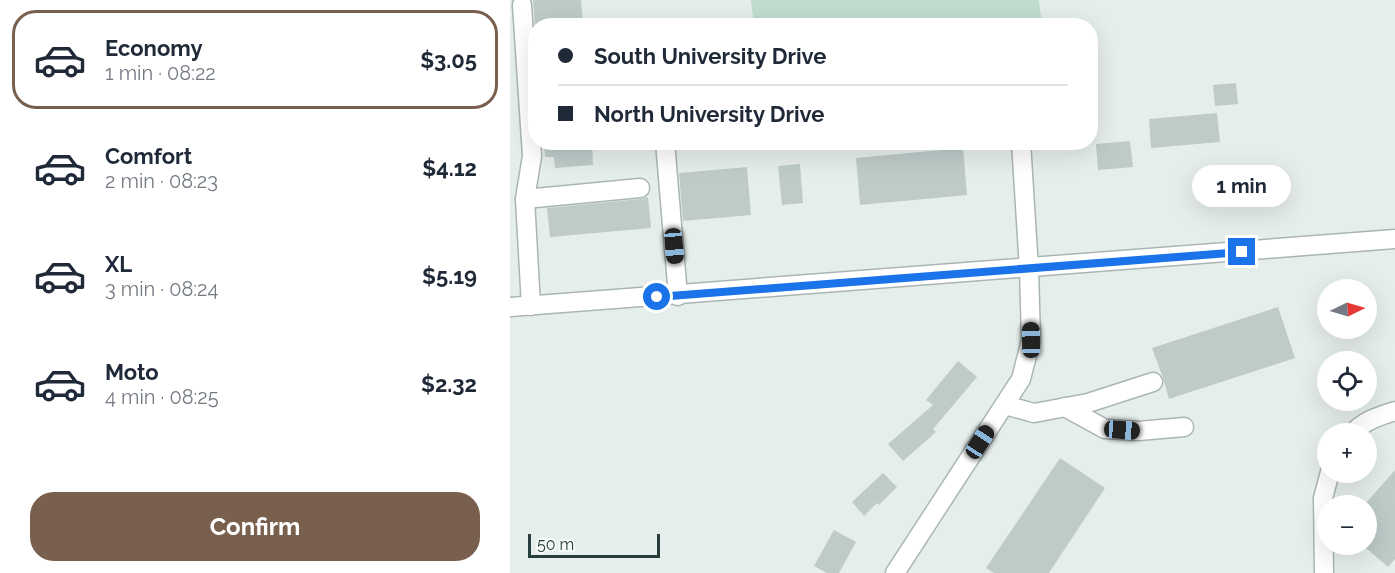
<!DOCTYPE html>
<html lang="en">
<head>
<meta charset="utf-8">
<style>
  :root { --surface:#fff; --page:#f2f2f3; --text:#1f2937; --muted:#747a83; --line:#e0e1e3; --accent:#79604e }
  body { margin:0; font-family:Raleway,sans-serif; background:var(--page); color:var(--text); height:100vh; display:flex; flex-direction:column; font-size:22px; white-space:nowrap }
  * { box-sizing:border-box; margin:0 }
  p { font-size:20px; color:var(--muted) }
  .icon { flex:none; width:33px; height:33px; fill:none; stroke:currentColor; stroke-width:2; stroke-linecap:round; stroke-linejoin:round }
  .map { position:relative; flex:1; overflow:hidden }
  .drawer { display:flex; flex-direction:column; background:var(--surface); width:510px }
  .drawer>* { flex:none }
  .banner { position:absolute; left:18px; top:18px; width:570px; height:132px; border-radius:24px; box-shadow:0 6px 24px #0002; display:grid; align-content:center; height:132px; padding:0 30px; background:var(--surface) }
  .needle { width:39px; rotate:85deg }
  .controls { position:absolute; left:807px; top:279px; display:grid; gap:12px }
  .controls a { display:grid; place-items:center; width:60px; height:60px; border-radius:50%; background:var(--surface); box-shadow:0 6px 24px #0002; font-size:30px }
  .scale { position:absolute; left:18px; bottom:15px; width:132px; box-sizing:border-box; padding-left:6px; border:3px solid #263f3d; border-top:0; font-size:16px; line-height:21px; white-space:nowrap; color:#263f3d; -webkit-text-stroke:4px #f6faf9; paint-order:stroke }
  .end { position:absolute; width:27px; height:27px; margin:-14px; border:8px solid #1a73e8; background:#fff; box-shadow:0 0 0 3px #fff }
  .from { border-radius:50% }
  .bubble { position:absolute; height:42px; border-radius:21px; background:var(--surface); box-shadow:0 6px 24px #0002; font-size:20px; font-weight:700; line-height:42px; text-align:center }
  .car { position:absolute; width:18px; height:36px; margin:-18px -9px; border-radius:8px; box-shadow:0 0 4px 2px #0007; background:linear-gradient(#222 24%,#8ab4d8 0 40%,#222 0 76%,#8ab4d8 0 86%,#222 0) }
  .banner b { display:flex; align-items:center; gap:21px; height:57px; font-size:22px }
  .banner b+b { border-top:2px solid var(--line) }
  .banner i { width:15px; height:15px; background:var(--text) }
  ul { padding:10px 0 0; list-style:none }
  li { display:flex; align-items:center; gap:18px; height:99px; margin:0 12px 9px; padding:0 18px; border:3px solid transparent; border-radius:24px }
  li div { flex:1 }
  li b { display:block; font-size:22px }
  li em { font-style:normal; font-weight:700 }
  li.current { border-color:var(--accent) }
  li>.icon { width:54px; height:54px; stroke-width:1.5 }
  .action { display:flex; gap:12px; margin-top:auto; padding:12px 30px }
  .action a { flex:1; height:69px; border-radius:24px; background:var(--accent); color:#fff; font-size:24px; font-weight:700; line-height:69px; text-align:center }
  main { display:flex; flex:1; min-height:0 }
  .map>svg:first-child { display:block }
  .green { fill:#c1ddce }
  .building { fill:#becbc9 }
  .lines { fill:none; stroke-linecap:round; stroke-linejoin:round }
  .minor-casing { stroke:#a9b6b4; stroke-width:21 }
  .minor { stroke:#fff; stroke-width:18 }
  .route { stroke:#1a73e8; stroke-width:8 }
</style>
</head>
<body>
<main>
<section class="drawer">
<ul>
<li class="current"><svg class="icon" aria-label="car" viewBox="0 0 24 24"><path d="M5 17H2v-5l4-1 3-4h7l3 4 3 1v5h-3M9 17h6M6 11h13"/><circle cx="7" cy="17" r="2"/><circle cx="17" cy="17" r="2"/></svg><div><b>Economy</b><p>1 min · 08:22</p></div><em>$3.05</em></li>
<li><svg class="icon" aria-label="car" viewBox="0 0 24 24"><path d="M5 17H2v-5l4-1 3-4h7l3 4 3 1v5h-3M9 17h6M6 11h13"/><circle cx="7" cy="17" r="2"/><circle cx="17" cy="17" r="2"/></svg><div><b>Comfort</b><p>2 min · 08:23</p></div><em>$4.12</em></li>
<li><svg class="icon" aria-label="car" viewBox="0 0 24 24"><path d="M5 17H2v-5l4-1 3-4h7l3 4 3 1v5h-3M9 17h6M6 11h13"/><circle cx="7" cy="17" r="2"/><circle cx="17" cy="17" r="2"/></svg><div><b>XL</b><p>3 min · 08:24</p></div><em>$5.19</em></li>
<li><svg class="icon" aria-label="car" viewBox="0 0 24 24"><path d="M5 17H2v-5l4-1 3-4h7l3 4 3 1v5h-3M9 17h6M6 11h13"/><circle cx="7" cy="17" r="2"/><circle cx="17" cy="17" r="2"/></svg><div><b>Moto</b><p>4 min · 08:25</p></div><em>$2.32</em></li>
</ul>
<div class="action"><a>Confirm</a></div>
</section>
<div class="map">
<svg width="885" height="573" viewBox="0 0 885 573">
  <rect width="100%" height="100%" fill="#e6eeec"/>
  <polygon class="green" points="241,0 529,0 532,25 244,25"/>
  <g class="building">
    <polygon points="23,0 71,0 73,26 25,26"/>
    <polygon points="726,83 728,104 705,106 703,85"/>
    <polygon points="707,113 710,142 641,148 639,119"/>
    <polygon points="620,141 623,167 588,170 586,144"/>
    <polygon points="34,142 82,142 83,165 45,168 44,157 35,157"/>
    <polygon points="453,148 457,195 350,205 346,158"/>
    <polygon points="290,164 293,203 272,205 268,166"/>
    <polygon points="237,167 241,215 173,221 169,173"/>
    <polygon points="138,197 141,228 40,237 37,208 131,199"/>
    <polygon points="768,307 785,358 659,399 653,378 642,348"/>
    <polygon points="448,361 467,377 423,429 426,432 393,461 378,444 423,405 416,400"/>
    <polygon points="550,458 595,488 539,573 484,573 476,568"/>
    <polygon points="885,470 885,559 878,567 856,548 856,503"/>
    <polygon points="373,473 387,487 369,505 367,503 354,516 342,502"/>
    <polygon points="324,530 346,542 329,573 317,573 304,566"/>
  </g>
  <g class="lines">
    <defs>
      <g id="minor">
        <polyline points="12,5 22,156 15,199 21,306"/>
        <polyline points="155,142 168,296"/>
        <polyline points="15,199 130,188"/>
        <path d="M0,307C295,287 590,263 885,239"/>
        <polyline points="495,405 524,413 578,403 643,382"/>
        <polyline points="555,407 595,429 629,431 674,427"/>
        <path d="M842,434C853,421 869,416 885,411"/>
        <polyline points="385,573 511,379 521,340 519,269 511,142"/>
        <polyline points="814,573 813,498 820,472"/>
      </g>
    </defs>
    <use href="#minor" class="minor-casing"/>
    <use href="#minor" class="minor"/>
  </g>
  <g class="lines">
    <polyline class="route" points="147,297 732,252"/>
  </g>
</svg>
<div class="controls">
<a><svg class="needle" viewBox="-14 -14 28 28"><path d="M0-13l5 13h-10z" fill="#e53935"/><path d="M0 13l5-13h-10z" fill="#747a83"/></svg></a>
<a><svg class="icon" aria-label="locate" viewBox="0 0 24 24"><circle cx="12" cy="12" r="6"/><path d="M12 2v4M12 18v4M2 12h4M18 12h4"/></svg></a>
<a>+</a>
<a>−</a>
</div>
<div class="scale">50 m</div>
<i class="end from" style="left:147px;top:297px"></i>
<i class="end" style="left:732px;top:252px"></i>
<div class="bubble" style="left:682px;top:165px;width:99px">1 min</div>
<i class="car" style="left:164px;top:246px;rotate:175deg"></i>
<i class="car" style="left:521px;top:340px;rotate:359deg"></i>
<i class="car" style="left:612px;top:430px;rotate:94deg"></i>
<i class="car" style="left:470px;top:442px;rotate:33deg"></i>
<div class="banner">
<b><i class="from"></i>South University Drive</b>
<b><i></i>North University Drive</b>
</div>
</div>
</main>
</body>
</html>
